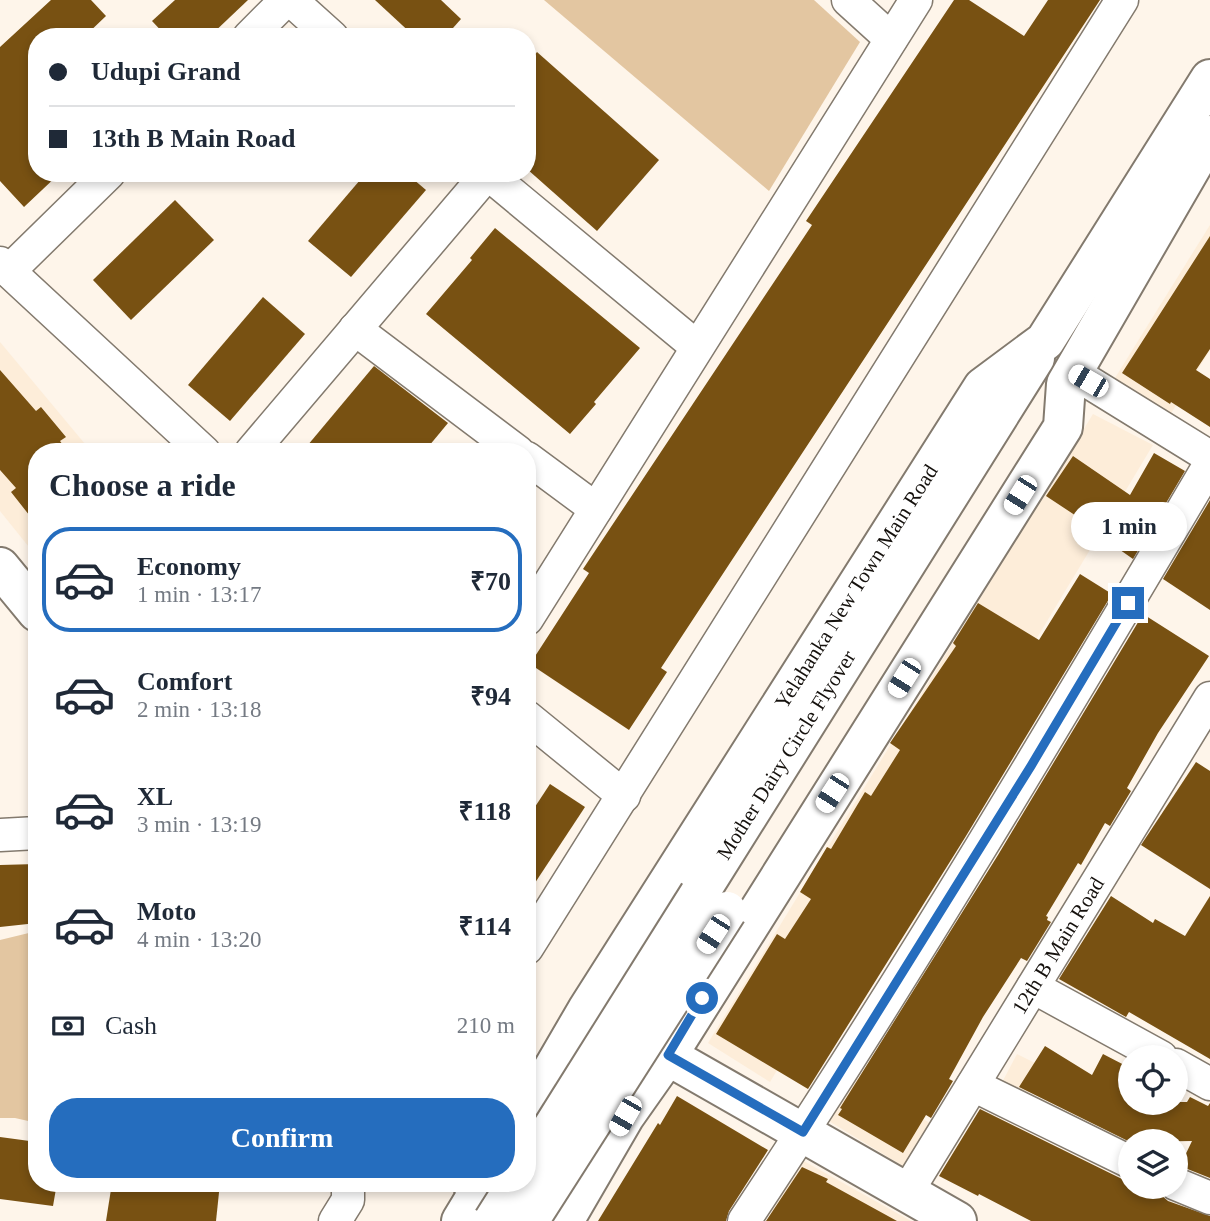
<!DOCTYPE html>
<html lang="en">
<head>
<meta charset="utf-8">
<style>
  :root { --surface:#fff; --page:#f6f6f7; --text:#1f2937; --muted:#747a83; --line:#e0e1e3; --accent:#256dbe }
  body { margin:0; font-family:Georgia,serif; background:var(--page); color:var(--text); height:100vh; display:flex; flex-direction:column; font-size:26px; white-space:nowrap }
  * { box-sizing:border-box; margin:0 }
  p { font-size:23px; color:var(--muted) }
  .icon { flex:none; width:38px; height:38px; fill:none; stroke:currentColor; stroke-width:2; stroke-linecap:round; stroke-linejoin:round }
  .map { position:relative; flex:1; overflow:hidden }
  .details { position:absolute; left:28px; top:443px; width:508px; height:749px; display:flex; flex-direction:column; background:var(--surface); border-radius:28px; box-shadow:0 4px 10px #0003 }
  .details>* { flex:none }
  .hud { position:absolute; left:28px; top:28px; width:508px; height:154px; border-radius:28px; box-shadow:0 4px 10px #0003; display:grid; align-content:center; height:154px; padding:0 21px; background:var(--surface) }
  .fabs { position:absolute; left:1118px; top:1045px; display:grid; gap:14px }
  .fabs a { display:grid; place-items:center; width:70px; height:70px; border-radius:50%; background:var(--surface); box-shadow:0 4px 10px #0003; font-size:35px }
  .end { position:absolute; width:32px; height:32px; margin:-16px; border:9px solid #256dbe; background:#fff; box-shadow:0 0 0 4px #fff }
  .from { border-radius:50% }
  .bubble { position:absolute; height:49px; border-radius:24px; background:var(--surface); box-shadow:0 4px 10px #0003; font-size:23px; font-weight:600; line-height:49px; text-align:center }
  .car { position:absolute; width:21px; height:42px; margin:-21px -10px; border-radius:9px; box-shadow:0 0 5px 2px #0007; background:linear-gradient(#fff 24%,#345 0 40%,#fff 0 76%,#345 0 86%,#fff 0) }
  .hud b { display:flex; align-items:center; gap:24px; height:66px; font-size:26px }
  .hud b+b { border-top:2px solid var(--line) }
  .hud i { width:18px; height:18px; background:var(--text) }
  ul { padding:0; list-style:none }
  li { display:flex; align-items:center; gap:21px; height:105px; margin:0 14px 10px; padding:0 7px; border:4px solid transparent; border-radius:28px }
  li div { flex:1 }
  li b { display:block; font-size:26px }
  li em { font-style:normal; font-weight:600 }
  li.active { border-color:var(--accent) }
  li>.icon { width:63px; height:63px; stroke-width:1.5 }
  h2 { padding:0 21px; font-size:32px; line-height:84px }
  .pay { display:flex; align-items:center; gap:18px; height:77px; padding:0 21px; font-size:26px }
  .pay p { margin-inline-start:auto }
  .action { display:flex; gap:14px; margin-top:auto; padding:14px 21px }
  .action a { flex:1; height:80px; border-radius:28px; background:var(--accent); color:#fff; font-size:28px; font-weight:600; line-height:80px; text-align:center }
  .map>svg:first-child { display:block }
  .built { fill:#fdedd9 }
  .green { fill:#e3c6a1 }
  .building { fill:#785112 }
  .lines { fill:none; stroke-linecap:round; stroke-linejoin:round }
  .street-casing { stroke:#837a6e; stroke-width:35 }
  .secondary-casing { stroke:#837a6e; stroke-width:42 }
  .street { stroke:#fff; stroke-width:32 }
  .secondary { stroke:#fff; stroke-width:38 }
  .secondary-bridge-casing { stroke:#837a6e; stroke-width:42; stroke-linecap:butt }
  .secondary-bridge { stroke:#fff; stroke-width:38 }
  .route { stroke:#256dbe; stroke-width:9 }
  .labels { text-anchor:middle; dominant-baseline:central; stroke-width:7; stroke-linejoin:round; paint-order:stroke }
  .street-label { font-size:21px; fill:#15110d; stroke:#fff }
</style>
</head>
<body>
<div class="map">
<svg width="1210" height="1221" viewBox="0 0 1210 1221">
  <rect width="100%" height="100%" fill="#fef5ea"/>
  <g class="built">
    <polygon points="1210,225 1210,350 1170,415 1115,378"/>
    <polygon points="0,342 85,444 88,451 37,452 37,557 0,511"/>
    <polygon points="1093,414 1153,445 770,1082 708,1043"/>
    <polygon points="1017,1054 1041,1066 1023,1103 998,1090"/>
    <polygon points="851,1075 933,1125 906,1168 824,1118"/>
    <polygon points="793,1155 911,1221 792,1221 764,1206"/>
  </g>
  <g class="green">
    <polygon points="544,0 814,0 860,42 769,191"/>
    <polygon points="37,931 37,1123 15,1118 0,1118 0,940"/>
  </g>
  <g class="building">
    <polygon points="51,0 91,0 106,16 84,37 37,37 37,173 60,173 24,207 0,181 0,47"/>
    <polygon points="175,0 248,0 209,37 167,37 152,21"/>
    <polygon points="375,0 441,0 461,19 445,37 415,37"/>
    <polygon points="954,0 969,0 1024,36 1048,0 1100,0 661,668 667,672 629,730 530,664 589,573 583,569 812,225 806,221"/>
    <polygon points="537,52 659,160 597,231 527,169 527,64"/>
    <polygon points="366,173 406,173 426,190 351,277 308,241"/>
    <polygon points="175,200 214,240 131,320 93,280"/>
    <polygon points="495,228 640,348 594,402 596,404 570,434 426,314 472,260 470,258"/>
    <polygon points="1210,236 1210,349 1196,370 1210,379 1210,427 1171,402 1170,404 1122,373"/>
    <polygon points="263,297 305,334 230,421 188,385"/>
    <polygon points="374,366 448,423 424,452 302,452"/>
    <polygon points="0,370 36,411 41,407 66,437 60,441 68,452 37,452 37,525 11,492 16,488 0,470"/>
    <polygon points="1154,453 1185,471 1133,559 1103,538 1105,535 1046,496 1073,456 1130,495"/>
    <polygon points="1210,500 1210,610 1163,579"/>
    <polygon points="1080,574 1112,594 966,836 808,1089 716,1034 777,934 785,939 811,899 800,892 827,847 831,849 865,792 871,796 900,750 890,743 956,646 953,643 978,603 1039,640"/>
    <polygon points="1143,614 1209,656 1158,733 1127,788 1131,791 1110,826 1105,823 1081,865 1078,863 1046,916 1048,917 1047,920 1051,922 1027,961 1021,958 983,1017 949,1079 953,1081 931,1118 926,1115 903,1153 838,1115 842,1109 840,1108 998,855"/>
    <polygon points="1196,762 1210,771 1210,889 1141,845"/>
    <polygon points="550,784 585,807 527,895 527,819"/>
    <polygon points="37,864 37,923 0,927 0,865"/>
    <polygon points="1111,896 1153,923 1155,919 1185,936 1210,896 1210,1059 1129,1012 1126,1017 1059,979"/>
    <polygon points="1045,1046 1092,1075 1103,1054 1130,1068 1130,1102 1187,1102 1190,1097 1208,1106 1210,1103 1210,1178 1180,1166 1192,1141 1130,1142 1019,1087"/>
    <polygon points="677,1096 768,1150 729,1211 726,1221 598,1221 658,1123 660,1125"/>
    <polygon points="980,1109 1122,1179 1130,1180 1130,1186 1158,1186 1161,1195 1168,1201 1210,1216 1210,1221 1031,1221 979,1194 978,1196 939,1176"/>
    <polygon points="0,1137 37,1142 37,1183 57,1183 53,1206 0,1199"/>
    <polygon points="802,1167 828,1179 826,1182 897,1221 766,1221"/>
    <polygon points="112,1183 220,1183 216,1221 106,1221"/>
  </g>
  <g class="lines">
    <defs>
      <g id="street">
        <polyline points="291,0 332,37"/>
        <polyline points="848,0 891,39"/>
        <polyline points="249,37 286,0"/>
        <polyline points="487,173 697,347"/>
        <polyline points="0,263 204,452"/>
        <polyline points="9,271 109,173"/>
        <polyline points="355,329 518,452"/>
        <polyline points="1074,373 1210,457"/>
        <polyline points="251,452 488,173"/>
        <polyline points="527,458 596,509"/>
        <polyline points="527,619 916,0"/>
        <polyline points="527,717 624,796"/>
        <polyline points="0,835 37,833"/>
        <polyline points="527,948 1122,0"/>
        <polyline points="1033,987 1161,1057"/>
        <polyline points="1176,1065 1210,1084"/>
        <polyline points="973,1085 1130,1162"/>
        <polyline points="1176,1184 1210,1198"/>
        <path id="s1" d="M907,1192L1210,698"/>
        <polyline points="335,1221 348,1200 348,1183"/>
        <path d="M744,1221C908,974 1059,719 1210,464"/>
      </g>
      <g id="secondary">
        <polyline points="0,567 37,612"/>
        <path id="s2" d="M699,894L1035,358"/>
        <polyline points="647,1044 957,1221"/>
        <path id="s3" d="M527,1113L587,1010L983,387L1045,341L1210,79"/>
        <polyline points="472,1183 479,1192 521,1221"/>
        <polyline points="461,1221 484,1183"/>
        <polyline points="564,1221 625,1116 668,1055 1063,427 1066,384 1210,135"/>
      </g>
    </defs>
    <use href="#street" class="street-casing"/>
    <use href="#secondary" class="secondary-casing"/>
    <use href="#street" class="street"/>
    <use href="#secondary" class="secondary"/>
    <defs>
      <g id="secondary-bridge">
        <polyline points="527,1168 699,894"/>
        <polyline points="493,1221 517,1183"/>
        <polyline points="529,1221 727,911"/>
      </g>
    </defs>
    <use href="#secondary-bridge" class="secondary-bridge-casing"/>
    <use href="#secondary-bridge" class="secondary-bridge"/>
  </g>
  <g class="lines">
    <polyline class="route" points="702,998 668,1055 803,1132 1031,766 1128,603"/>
  </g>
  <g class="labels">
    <g class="street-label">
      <text stroke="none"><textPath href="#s3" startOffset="621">Yelahanka New Town Main Road</textPath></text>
      <text stroke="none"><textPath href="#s2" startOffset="164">Mother Dairy Circle Flyover</textPath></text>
      <text stroke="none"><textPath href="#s1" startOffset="289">12th B Main Road</textPath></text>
    </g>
  </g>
</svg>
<div class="fabs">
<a><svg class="icon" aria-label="locate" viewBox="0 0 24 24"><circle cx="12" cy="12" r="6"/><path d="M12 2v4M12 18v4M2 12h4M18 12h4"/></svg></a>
<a><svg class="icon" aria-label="layers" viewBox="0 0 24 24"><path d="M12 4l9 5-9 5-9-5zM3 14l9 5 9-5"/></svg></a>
</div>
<i class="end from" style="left:702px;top:998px"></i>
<i class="end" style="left:1128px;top:603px"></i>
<div class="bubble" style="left:1071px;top:502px;width:116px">1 min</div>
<i class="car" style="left:1088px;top:381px;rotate:300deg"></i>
<i class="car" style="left:1020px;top:495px;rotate:212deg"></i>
<i class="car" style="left:904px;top:678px;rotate:212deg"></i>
<i class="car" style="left:832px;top:793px;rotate:213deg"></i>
<i class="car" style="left:713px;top:934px;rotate:213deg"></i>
<i class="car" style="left:625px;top:1116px;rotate:210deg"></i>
<div class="hud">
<b><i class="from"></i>Udupi Grand</b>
<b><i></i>13th B Main Road</b>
</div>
<section class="details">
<h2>Choose a ride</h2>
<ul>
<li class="active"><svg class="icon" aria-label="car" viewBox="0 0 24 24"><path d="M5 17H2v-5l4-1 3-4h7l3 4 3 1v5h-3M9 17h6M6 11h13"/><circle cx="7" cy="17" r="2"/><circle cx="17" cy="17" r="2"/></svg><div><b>Economy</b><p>1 min · 13:17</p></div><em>₹70</em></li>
<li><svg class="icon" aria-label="car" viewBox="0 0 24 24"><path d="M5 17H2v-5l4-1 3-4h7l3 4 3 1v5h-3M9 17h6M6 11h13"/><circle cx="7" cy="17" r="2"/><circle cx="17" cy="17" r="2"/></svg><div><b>Comfort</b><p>2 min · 13:18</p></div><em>₹94</em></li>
<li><svg class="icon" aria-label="car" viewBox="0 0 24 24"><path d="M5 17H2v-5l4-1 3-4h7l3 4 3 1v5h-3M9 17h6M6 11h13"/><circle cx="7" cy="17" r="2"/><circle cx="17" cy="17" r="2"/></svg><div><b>XL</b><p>3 min · 13:19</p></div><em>₹118</em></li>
<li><svg class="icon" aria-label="car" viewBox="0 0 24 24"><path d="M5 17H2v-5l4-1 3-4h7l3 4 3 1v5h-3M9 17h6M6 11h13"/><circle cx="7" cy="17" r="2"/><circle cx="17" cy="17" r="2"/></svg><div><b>Moto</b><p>4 min · 13:20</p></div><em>₹114</em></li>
</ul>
<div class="pay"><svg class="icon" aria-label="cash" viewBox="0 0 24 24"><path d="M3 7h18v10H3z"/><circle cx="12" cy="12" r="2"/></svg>Cash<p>210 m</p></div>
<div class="action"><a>Confirm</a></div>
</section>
</div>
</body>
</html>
